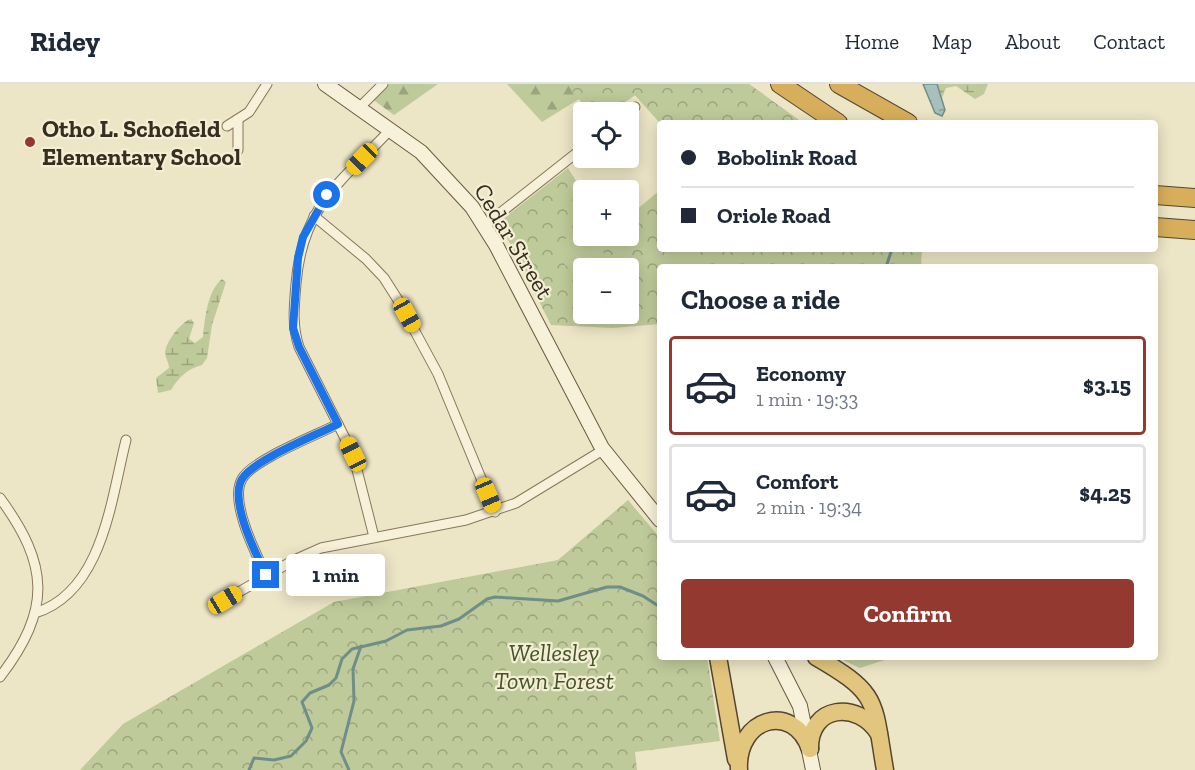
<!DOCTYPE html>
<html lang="en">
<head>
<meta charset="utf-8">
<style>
  :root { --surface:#fff; --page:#f6f6f7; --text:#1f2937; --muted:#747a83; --line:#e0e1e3; --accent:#93392f }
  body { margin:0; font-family:"Zilla Slab",serif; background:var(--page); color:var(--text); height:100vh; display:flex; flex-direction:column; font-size:22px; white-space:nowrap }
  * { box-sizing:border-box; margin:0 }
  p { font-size:20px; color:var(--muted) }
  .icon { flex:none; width:33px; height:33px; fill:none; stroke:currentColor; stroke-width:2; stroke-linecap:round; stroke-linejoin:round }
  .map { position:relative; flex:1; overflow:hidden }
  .details { position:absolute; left:657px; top:180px; width:501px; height:396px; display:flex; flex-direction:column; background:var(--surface); border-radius:6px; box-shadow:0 3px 15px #0003 }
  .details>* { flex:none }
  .guide { position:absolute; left:657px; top:36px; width:501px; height:132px; border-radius:6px; box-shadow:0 3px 15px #0003; display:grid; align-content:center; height:132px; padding:0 24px; background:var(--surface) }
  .fabs { position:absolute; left:573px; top:18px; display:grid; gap:12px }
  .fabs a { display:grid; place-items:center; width:66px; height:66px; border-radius:6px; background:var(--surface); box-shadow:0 3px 15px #0003; font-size:30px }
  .end { position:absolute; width:27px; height:27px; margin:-14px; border:8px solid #1a73e8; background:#fff; box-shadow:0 0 0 3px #fff }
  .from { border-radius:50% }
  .bubble { position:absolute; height:42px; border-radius:6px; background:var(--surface); box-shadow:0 3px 15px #0003; font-size:20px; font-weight:700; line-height:42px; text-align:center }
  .car { position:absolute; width:18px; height:36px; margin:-18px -9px; border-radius:8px; box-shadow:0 0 4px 2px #0007; background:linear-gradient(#f5c518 24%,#345 0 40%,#f5c518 0 76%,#345 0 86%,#f5c518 0) }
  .guide b { display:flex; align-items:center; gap:21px; height:57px; font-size:22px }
  .guide b+b { border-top:2px solid var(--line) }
  .guide i { width:15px; height:15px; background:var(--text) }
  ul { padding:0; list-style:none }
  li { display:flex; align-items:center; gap:18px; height:99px; margin:0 12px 9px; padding:0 12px; border:3px solid var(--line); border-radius:6px }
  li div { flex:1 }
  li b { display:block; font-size:22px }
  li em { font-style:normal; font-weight:700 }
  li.active { border-color:var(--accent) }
  li>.icon { width:54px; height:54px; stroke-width:1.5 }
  h2 { padding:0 24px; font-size:27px; line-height:72px }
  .cta { display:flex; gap:12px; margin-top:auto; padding:12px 24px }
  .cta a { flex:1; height:69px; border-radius:6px; background:var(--accent); color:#fff; font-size:24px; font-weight:700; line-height:69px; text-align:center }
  header { display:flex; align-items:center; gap:36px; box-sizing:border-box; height:84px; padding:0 30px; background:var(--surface); border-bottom:2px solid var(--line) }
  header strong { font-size:28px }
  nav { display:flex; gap:33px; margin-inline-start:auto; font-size:21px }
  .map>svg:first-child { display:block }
  .forest { fill:url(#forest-firs) }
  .wetland { fill:url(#wetland-marsh) }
  .park { fill:url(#park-crowns); fill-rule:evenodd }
  .pitch { fill:#bfca9a }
  .water { fill:url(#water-ripples); stroke:#6e8e89; stroke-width:1.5 }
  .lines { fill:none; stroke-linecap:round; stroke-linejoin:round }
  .stream { stroke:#6e8e89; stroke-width:3 }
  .minor-casing { stroke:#87775d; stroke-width:11 }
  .secondary-casing { stroke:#685940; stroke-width:16 }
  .trunk-casing { stroke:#554530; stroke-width:19 }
  .motorway-casing { stroke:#554530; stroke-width:20 }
  .minor { stroke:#f7f1d9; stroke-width:9 }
  .secondary { stroke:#f7f1d9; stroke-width:14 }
  .trunk { stroke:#e2c67e; stroke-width:16 }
  .motorway { stroke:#d7ae5b; stroke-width:18 }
  .route { stroke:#1a73e8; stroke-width:8 }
  .poi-dot { fill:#93392f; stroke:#f4eed5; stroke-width:2 }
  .labels { text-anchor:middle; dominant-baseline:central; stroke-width:4.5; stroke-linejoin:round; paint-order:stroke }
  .poi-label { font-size:24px; font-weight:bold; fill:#382e20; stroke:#f4eed5; text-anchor:start }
  .street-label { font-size:24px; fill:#382e20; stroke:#f4eed5 }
  .park-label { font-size:24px; font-style:italic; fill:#435327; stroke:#f4eed5 }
</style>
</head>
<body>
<header>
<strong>Ridey</strong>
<nav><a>Home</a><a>Map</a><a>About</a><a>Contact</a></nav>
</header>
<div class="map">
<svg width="1195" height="686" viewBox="0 0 1195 686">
  <defs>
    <pattern id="forest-firs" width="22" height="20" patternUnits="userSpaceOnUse" patternTransform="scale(1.5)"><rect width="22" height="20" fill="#bfca9a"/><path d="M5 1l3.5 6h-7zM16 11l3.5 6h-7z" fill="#9ca47d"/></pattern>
    <pattern id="wetland-marsh" width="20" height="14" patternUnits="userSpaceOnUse" patternTransform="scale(1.5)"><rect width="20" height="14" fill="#bfca9a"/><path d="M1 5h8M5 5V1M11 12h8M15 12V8" fill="none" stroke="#9ca47d"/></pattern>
    <pattern id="park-crowns" width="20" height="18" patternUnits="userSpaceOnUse" patternTransform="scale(1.5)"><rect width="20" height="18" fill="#bfca9a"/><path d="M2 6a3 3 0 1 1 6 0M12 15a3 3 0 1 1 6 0" fill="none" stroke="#9ca47d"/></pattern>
    <pattern id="water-ripples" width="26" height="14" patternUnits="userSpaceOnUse" patternTransform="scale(1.5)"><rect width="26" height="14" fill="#a7c0bb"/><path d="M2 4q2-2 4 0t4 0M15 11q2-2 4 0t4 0" fill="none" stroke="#899c98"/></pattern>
  </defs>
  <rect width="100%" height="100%" fill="#ece5c6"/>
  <g class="forest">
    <polygon points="389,0 438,0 394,31 372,15"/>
    <polygon points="507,0 749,0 803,39 660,39 635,11 611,28 589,28 579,15 542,38"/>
  </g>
  <g class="wetland">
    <polygon points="937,0 988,0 984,10 975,15 956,2 946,4 942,14"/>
    <path d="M222,195L226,198L212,241L207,274L202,281C187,285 179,293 171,306L158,309L156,294L169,284C169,279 166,275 165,270C165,258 181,238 191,235L194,239L189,255L195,259L203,253C205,235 207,207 222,195Z"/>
  </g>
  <g class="park">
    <polygon points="567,0 749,0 803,39 660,39 635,11 611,28 589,28"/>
    <path d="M568,84L583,108L584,152H628L629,132L660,106V165H922L921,183H660V240L613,244L551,241L499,138ZM584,184H628V230H584Z"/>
    <polygon points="628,416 660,454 660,573 707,573 720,657 635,668 637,686 80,686 123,640 334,518 558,476"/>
    <polygon points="836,573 894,573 860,584"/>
  </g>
  <g class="pitch">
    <polygon points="570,146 572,149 600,155 604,170 596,184 584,184 583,189 571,186 564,180 566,154 564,150"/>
    <polygon points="665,165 697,165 704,176 693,183 676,183"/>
  </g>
  <polygon class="water" points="923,0 937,0 945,26 942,32 935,29"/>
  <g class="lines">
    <g class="stream">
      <polyline points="886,183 892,165"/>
      <polyline points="249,686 254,674 274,676 291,672 306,657 312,644 302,618 310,609 329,601 336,594 342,575 352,565 386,557 407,546 441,542 459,535 487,515 495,513 558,517 607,503 620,503 643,512 660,523"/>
      <polyline points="349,686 341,668 354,617 353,585 361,562"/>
    </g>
    <defs>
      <g id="minor">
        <polyline points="360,23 383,0"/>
        <polyline points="628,28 635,23"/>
        <polyline points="238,37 238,66"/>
        <polyline points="227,42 249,28 267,0"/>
        <polyline points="314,132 366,175 384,194 398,216 438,290 495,428"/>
        <polyline points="485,141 584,63"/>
        <path d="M0,414C49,481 52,525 0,593"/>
        <path d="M374,453L353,370L299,263C292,242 294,223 296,200C302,122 341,98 391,45"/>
        <path d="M266,491C256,470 229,417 242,395C252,376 317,351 338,340"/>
        <polyline points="225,516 294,476 321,464 466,436 516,419 603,366"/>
        <path d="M35,529C103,508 111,415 126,356"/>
      </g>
      <g id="secondary">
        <polyline points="325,0 421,68 472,123 496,161 602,364 660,436"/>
        <polyline points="775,573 800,622 813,686"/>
      </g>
      <g id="trunk">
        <polyline points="718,573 736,675"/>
        <path d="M816,573C880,610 873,616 885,686"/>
        <path d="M810,665C809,621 858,616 879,650"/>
        <path d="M739,686C736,634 793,617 810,665"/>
      </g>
      <g id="motorway">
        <polyline points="780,0 838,39"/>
        <polyline points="839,0 908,39"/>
        <polyline points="1155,111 1195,114"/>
        <polyline points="1155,143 1195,146"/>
      </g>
    </defs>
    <use href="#minor" class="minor-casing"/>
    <use href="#secondary" class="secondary-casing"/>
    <use href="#trunk" class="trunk-casing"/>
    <use href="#motorway" class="motorway-casing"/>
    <use href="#minor" class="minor"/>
    <use href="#secondary" class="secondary"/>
    <use href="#trunk" class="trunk"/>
    <use href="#motorway" class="motorway"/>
  </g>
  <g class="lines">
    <path class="route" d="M266,491C256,470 229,417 242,395C253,376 317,351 338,340L299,263L293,244L298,174L303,153L327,111"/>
  </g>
  <circle class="poi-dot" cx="30" cy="58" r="6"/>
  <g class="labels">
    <g class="poi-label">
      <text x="42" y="44">Otho L. Schofield<tspan x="42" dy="28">Elementary School</tspan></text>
    </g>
    <g class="street-label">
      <text transform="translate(514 157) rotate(59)">Cedar Street</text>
    </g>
    <g class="park-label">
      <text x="554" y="568">Wellesley<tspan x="554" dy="28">Town Forest</tspan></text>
    </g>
  </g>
</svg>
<div class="fabs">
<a><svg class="icon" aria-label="locate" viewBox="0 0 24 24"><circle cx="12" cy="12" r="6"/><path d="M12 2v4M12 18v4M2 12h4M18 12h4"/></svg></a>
<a>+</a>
<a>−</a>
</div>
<i class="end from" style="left:327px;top:111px"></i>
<i class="end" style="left:266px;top:491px"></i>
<div class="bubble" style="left:286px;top:470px;width:99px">1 min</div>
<i class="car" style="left:362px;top:75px;rotate:224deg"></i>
<i class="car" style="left:407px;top:231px;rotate:151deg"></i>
<i class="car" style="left:353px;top:370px;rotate:334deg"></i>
<i class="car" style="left:488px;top:411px;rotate:157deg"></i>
<i class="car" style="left:225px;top:516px;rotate:59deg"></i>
<div class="guide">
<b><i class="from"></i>Bobolink Road</b>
<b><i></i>Oriole Road</b>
</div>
<section class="details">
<h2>Choose a ride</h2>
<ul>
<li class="active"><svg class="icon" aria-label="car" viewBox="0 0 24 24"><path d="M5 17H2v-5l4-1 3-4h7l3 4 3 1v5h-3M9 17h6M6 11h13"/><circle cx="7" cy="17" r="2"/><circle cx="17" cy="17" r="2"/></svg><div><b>Economy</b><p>1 min · 19:33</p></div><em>$3.15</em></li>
<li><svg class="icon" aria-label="car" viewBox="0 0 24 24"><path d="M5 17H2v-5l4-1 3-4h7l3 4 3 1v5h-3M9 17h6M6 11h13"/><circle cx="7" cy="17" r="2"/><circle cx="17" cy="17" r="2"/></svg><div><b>Comfort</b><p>2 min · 19:34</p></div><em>$4.25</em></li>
</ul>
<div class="cta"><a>Confirm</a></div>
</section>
</div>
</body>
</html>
